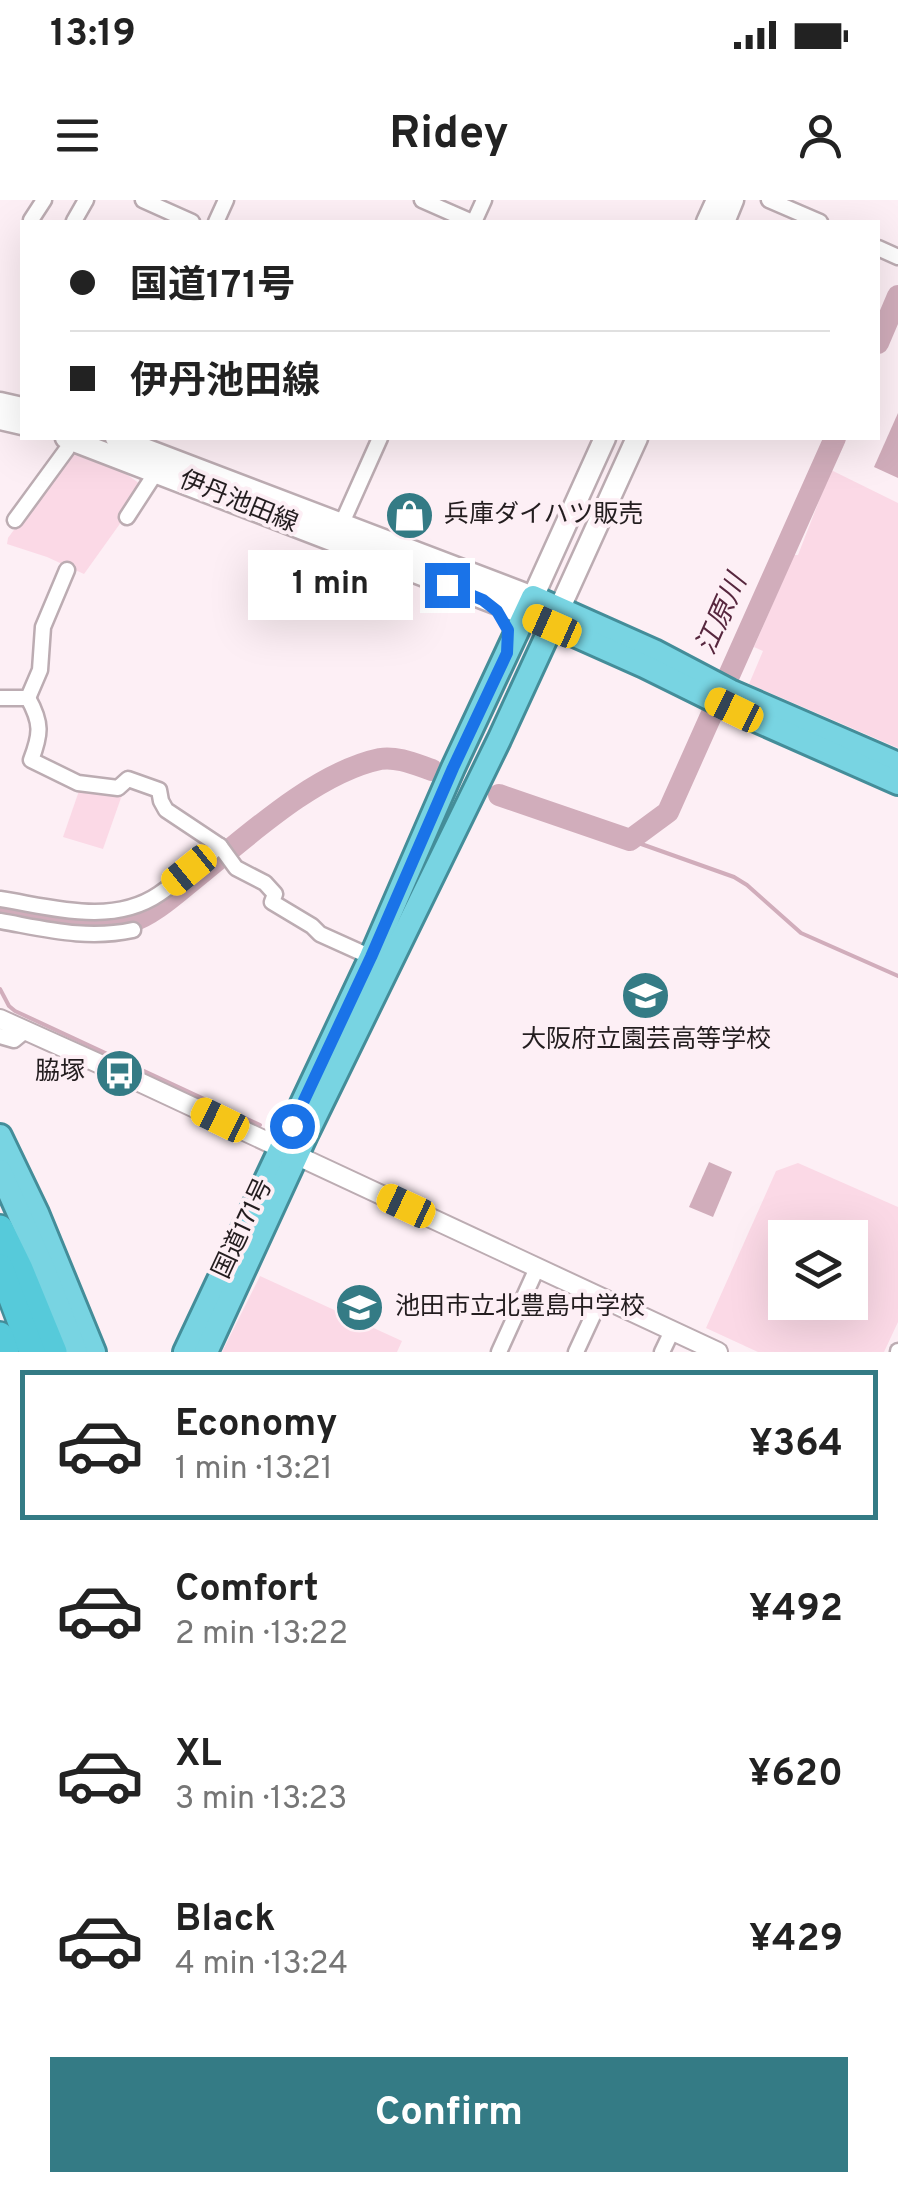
<!DOCTYPE html>
<html lang="en">
<head>
<meta charset="utf-8">
<style>
  :root { --surface:#fff; --page:#f2f2f2; --text:#222; --muted:#767676; --line:#e0e0e0; --accent:#347b85 }
  body { margin:0; font-family:Overpass,"Noto Sans JP",sans-serif; background:var(--page); color:var(--text); height:100vh; display:flex; flex-direction:column; font-size:38px; white-space:nowrap }
  * { box-sizing:border-box; margin:0 }
  p { font-size:32px; color:var(--muted) }
  .icon { flex:none; width:55px; height:55px; fill:none; stroke:currentColor; stroke-width:2; stroke-linecap:round; stroke-linejoin:round }
  .map { position:relative; height:1152px; overflow:hidden }
  .panel { display:flex; flex-direction:column; background:var(--surface); flex:1 }
  .panel>* { flex:none }
  .banner { position:absolute; left:20px; top:20px; width:860px; height:220px; border-radius:0px; box-shadow:0 10px 40px #0002; display:grid; align-content:center; height:220px; padding:0 50px; background:var(--surface) }
  .buttons { position:absolute; left:768px; top:1020px; display:grid; gap:20px }
  .buttons a { display:grid; place-items:center; width:100px; height:100px; border-radius:0px; background:var(--surface); box-shadow:0 10px 40px #0002; font-size:50px }
  .end { position:absolute; width:45px; height:45px; margin:-22px; border:12px solid #1a73e8; background:#fff; box-shadow:0 0 0 5px #fff }
  .from { border-radius:50% }
  .bubble { position:absolute; height:70px; border-radius:0px; background:var(--surface); box-shadow:0 10px 40px #0002; font-size:32px; font-weight:700; line-height:70px; text-align:center }
  .car { position:absolute; width:30px; height:60px; margin:-30px -15px; border-radius:12px; box-shadow:0 0 8px 2px #0007; background:linear-gradient(#f5c518 24%,#345 0 40%,#f5c518 0 76%,#345 0 86%,#f5c518 0) }
  .banner b { display:flex; align-items:center; gap:35px; height:95px; font-size:38px }
  .banner b+b { border-top:2px solid var(--line) }
  .banner i { width:25px; height:25px; background:var(--text) }
  ul { padding:18px 0 0; list-style:none }
  li { display:flex; align-items:center; gap:30px; height:150px; margin:0 20px 15px; padding:0 30px; border:5px solid transparent; border-radius:0px }
  li div { flex:1 }
  li b { display:block; font-size:38px }
  li em { font-style:normal; font-weight:700 }
  li.selected { border-color:var(--accent) }
  li>.icon { width:90px; height:90px; stroke-width:1.5 }
  .button { display:flex; gap:20px; margin-top:auto; padding:20px 50px }
  .button a { flex:1; height:115px; border-radius:0px; background:var(--accent); color:#fff; font-size:40px; font-weight:700; line-height:115px; text-align:center }
  .status { display:flex; justify-content:space-between; align-items:center; height:70px; padding:0 50px; background:var(--surface); direction:ltr }
  .status svg { height:28px; fill:currentColor }
  header { display:flex; justify-content:space-between; align-items:center; height:130px; padding:0 50px; background:var(--surface); font-size:45px; font-weight:700 }
  .map>svg:first-child { display:block }
  .green { fill:#fbd9e6; fill-rule:evenodd }
  .water { fill:#d1adbb }
  .lines { fill:none; stroke-linecap:round; stroke-linejoin:round }
  .stream { stroke:#d1adbb; stroke-width:4 }
  .river { stroke:#d1adbb; stroke-width:22 }
  .minor-casing { stroke:#bcacb2; stroke-width:19 }
  .tertiary-casing { stroke:#bcacb2; stroke-width:22 }
  .secondary-casing { stroke:#bcacb2; stroke-width:25 }
  .trunk-casing { stroke:#448d99; stroke-width:28 }
  .motorway-casing { stroke:#448d99; stroke-width:30 }
  .minor { stroke:#fff; stroke-width:14 }
  .tertiary { stroke:#fff; stroke-width:18 }
  .secondary { stroke:#fff; stroke-width:20 }
  .trunk { stroke:#78d4e2; stroke-width:22 }
  .motorway { stroke:#56cada; stroke-width:25 }
  .route { stroke:#1a73e8; stroke-width:12 }
  .labels { text-anchor:middle; dominant-baseline:central; stroke-width:8; stroke-linejoin:round; paint-order:stroke }
  .street-label { font-size:25px; fill:#231d1f; stroke:#fdeff5 }
  .poi-label { font-size:25px; fill:#231d1f; stroke:#fdeff5; text-anchor:start }
  .water-label { font-size:28px; font-style:italic; fill:#57273e; stroke:#fdeff5 }
</style>
</head>
<body>
<div class="status"><b>13:19</b><svg viewBox="0 0 49 12"><path d="M0 12V9h3v3zM5 12V6h3v6zM10 12V3h3v9zM15 12V0h3v12zM26 1h20v11H26zM47 4h2v5h-2z"/></svg></div>
<header><svg class="icon" aria-label="menu" viewBox="0 0 24 24"><path d="M4 6h16M4 12h16M4 18h16"/></svg>Ridey<svg class="icon" aria-label="person" viewBox="0 0 24 24"><circle cx="12" cy="8" r="4"/><path d="M4 21q1-7 8-7t8 7"/></svg></header>
<div class="map">
<svg width="898" height="1152" viewBox="0 0 898 1152">
  <rect width="100%" height="100%" fill="#fdeff5"/>
  <g class="green">
    <polygon points="70,253 125,273 140,284 120,314 124,318 84,374 47,357 7,344 8,338"/>
    <polygon points="831,270 898,303 898,548 749,484 763,451 754,447 794,355 798,355"/>
    <polygon points="80,588 122,595 103,649 63,637"/>
    <path d="M798,963L898,1007V1122L884,1152H758L706,1128L776,971ZM785,1038H850V1102H785Z"/>
    <polygon points="260,1076 402,1141 397,1152 222,1152"/>
  </g>
  <g class="water">
    <polygon points="898,213 898,278 874,267"/>
    <polygon points="709,962 732,972 713,1017 689,1007"/>
  </g>
  <g class="lines">
    <g class="stream">
      <polyline points="630,640 734,677 747,685 801,733 898,776"/>
      <polyline points="0,789 9,806 15,811 260,925"/>
    </g>
    <g class="river">
      <polyline points="878,143 898,96"/>
      <polyline points="499,595 630,640 668,612 835,238"/>
      <path d="M0,710C35,716 97,732 130,722C150,716 171,698 188,684C241,642 313,573 380,559C397,556 417,565 432,570"/>
    </g>
    <defs>
      <g id="minor">
        <polyline points="143,0 192,22"/>
        <polyline points="422,0 472,22"/>
        <polyline points="769,0 820,22"/>
        <polyline points="31,20 44,0"/>
        <polyline points="74,21 86,0"/>
        <polyline points="216,22 226,0"/>
        <polyline points="474,22 484,0"/>
        <polyline points="878,48 898,57"/>
        <polyline points="127,317 151,280 154,270"/>
        <polyline points="15,320 67,249 71,239"/>
        <polyline points="342,323 380,238"/>
        <polyline points="0,498 28,498 40,470 43,427 67,370"/>
        <path d="M28,498C42,523 41,534 31,560L78,583L118,588L128,579L159,590L161,601L166,610L220,646L236,668L265,683L275,694L272,702L312,726L320,734L371,757"/>
        <path d="M0,699C52,707 112,726 159,694C180,680 200,662 220,646"/>
        <path d="M0,721C46,729 87,740 133,730"/>
        <polyline points="0,836 14,840 25,831"/>
        <polyline points="499,1152 537,1068"/>
        <polyline points="576,1152 601,1098"/>
        <polyline points="662,1152 672,1131"/>
        <polyline points="898,1152 898,1151"/>
      </g>
      <polyline id="tertiary" points="0,819 120,873 718,1152"/>
      <g id="secondary">
        <polyline points="707,22 717,0"/>
        <polyline points="724,22 733,0"/>
        <polyline points="0,203 22,208"/>
        <polyline points="0,219 22,224"/>
        <polyline points="66,238 552,425 637,238"/>
        <polyline points="116,238 533,397 605,238"/>
      </g>
      <g id="trunk">
        <polyline points="0,936 37,1013 94,1152"/>
        <polyline points="0,971 45,1072 76,1152"/>
        <polyline points="185,1152 371,757 453,568 533,397 654,451 730,491 898,564"/>
        <polyline points="206,1152 307,933 499,540 552,425 644,466 733,510 898,583"/>
      </g>
      <g id="motorway">
        <polyline points="0,1028 20,1069 54,1152"/>
        <polyline points="0,1067 32,1152"/>
        <polyline points="0,1135 6,1152"/>
      </g>
    </defs>
    <use href="#minor" class="minor-casing"/>
    <use href="#tertiary" class="tertiary-casing"/>
    <use href="#secondary" class="secondary-casing"/>
    <use href="#trunk" class="trunk-casing"/>
    <use href="#motorway" class="motorway-casing"/>
    <use href="#minor" class="minor"/>
    <use href="#tertiary" class="tertiary"/>
    <use href="#secondary" class="secondary"/>
    <use href="#trunk" class="trunk"/>
    <use href="#motorway" class="motorway"/>
  </g>
  <g class="lines">
    <polyline class="route" points="292,926 371,757 453,568 507,453 508,430 497,411 483,400 447,385"/>
  </g>
  <defs>
    <symbol id="shop-disc" viewBox="-11 -11 22 22"><circle r="9.5" fill="#347b85" stroke="#fdeff5"/><path d="M-5-2.5h2.3a2.7 3.5 0 0 1 5.4 0H5L5.5 6h-11ZM-1.5-2.5h3a1.5 2.3 0 0 0-3 0Z" fill="#fff"/></symbol>
    <symbol id="school-disc" viewBox="-11 -11 22 22"><circle r="9.5" fill="#347b85" stroke="#fdeff5"/><path d="M0-5L7-2L0 1L-7-2ZM-4 1L0 2.5L4 1V4Q0 6-4 4Z" fill="#fff"/></symbol>
    <symbol id="bus-disc" viewBox="-11 -11 22 22"><circle r="9.5" fill="#347b85" stroke="#fdeff5"/><path d="M-5-6H5V4H4V6H2V4H-2V6H-4V4H-5ZM-3.5-4V0h7V-4ZM-3.5 1.2v1.5H-2V1.2ZM2 1.2v1.5H3.5V1.2Z" fill="#fff"/></symbol>
  </defs>
  <g fill-rule="evenodd">
    <use href="#shop-disc" x="382" y="288" width="55" height="55"/>
    <use href="#school-disc" x="618" y="768" width="55" height="55"/>
    <use href="#bus-disc" x="92" y="846" width="55" height="55"/>
    <use href="#school-disc" x="332" y="1080" width="55" height="55"/>
  </g>
  <g class="labels">
    <g class="street-label">
      <text transform="translate(238 303) rotate(22)">伊丹池田線</text>
      <text transform="translate(244 1029) rotate(-65)">国道171号</text>
    </g>
    <g class="poi-label">
      <text x="444" y="316">兵庫ダイハツ販売</text>
      <text x="646" y="841" text-anchor="middle">大阪府立園芸高等学校</text>
      <text x="85" y="873" text-anchor="end">脇塚</text>
      <text x="395" y="1108">池田市立北豊島中学校</text>
    </g>
    <g class="water-label">
      <text transform="translate(723 415) rotate(-66)">江原川</text>
    </g>
  </g>
</svg>
<div class="buttons">
<a><svg class="icon" aria-label="layers" viewBox="0 0 24 24"><path d="M12 4l9 5-9 5-9-5zM3 14l9 5 9-5"/></svg></a>
</div>
<i class="end from" style="left:292px;top:926px"></i>
<i class="end" style="left:447px;top:385px"></i>
<div class="bubble" style="left:248px;top:350px;width:165px">1 min</div>
<i class="car" style="left:552px;top:426px;rotate:294deg"></i>
<i class="car" style="left:734px;top:510px;rotate:296deg"></i>
<i class="car" style="left:189px;top:670px;rotate:231deg"></i>
<i class="car" style="left:220px;top:920px;rotate:296deg"></i>
<i class="car" style="left:406px;top:1006px;rotate:295deg"></i>
<div class="banner">
<b><i class="from"></i>国道171号</b>
<b><i></i>伊丹池田線</b>
</div>
</div>
<section class="panel">
<ul>
<li class="selected"><svg class="icon" aria-label="car" viewBox="0 0 24 24"><path d="M5 17H2v-5l4-1 3-4h7l3 4 3 1v5h-3M9 17h6M6 11h13"/><circle cx="7" cy="17" r="2"/><circle cx="17" cy="17" r="2"/></svg><div><b>Economy</b><p>1 min · 13:21</p></div><em>¥364</em></li>
<li><svg class="icon" aria-label="car" viewBox="0 0 24 24"><path d="M5 17H2v-5l4-1 3-4h7l3 4 3 1v5h-3M9 17h6M6 11h13"/><circle cx="7" cy="17" r="2"/><circle cx="17" cy="17" r="2"/></svg><div><b>Comfort</b><p>2 min · 13:22</p></div><em>¥492</em></li>
<li><svg class="icon" aria-label="car" viewBox="0 0 24 24"><path d="M5 17H2v-5l4-1 3-4h7l3 4 3 1v5h-3M9 17h6M6 11h13"/><circle cx="7" cy="17" r="2"/><circle cx="17" cy="17" r="2"/></svg><div><b>XL</b><p>3 min · 13:23</p></div><em>¥620</em></li>
<li><svg class="icon" aria-label="car" viewBox="0 0 24 24"><path d="M5 17H2v-5l4-1 3-4h7l3 4 3 1v5h-3M9 17h6M6 11h13"/><circle cx="7" cy="17" r="2"/><circle cx="17" cy="17" r="2"/></svg><div><b>Black</b><p>4 min · 13:24</p></div><em>¥429</em></li>
</ul>
<div class="button"><a>Confirm</a></div>
</section>
</body>
</html>
